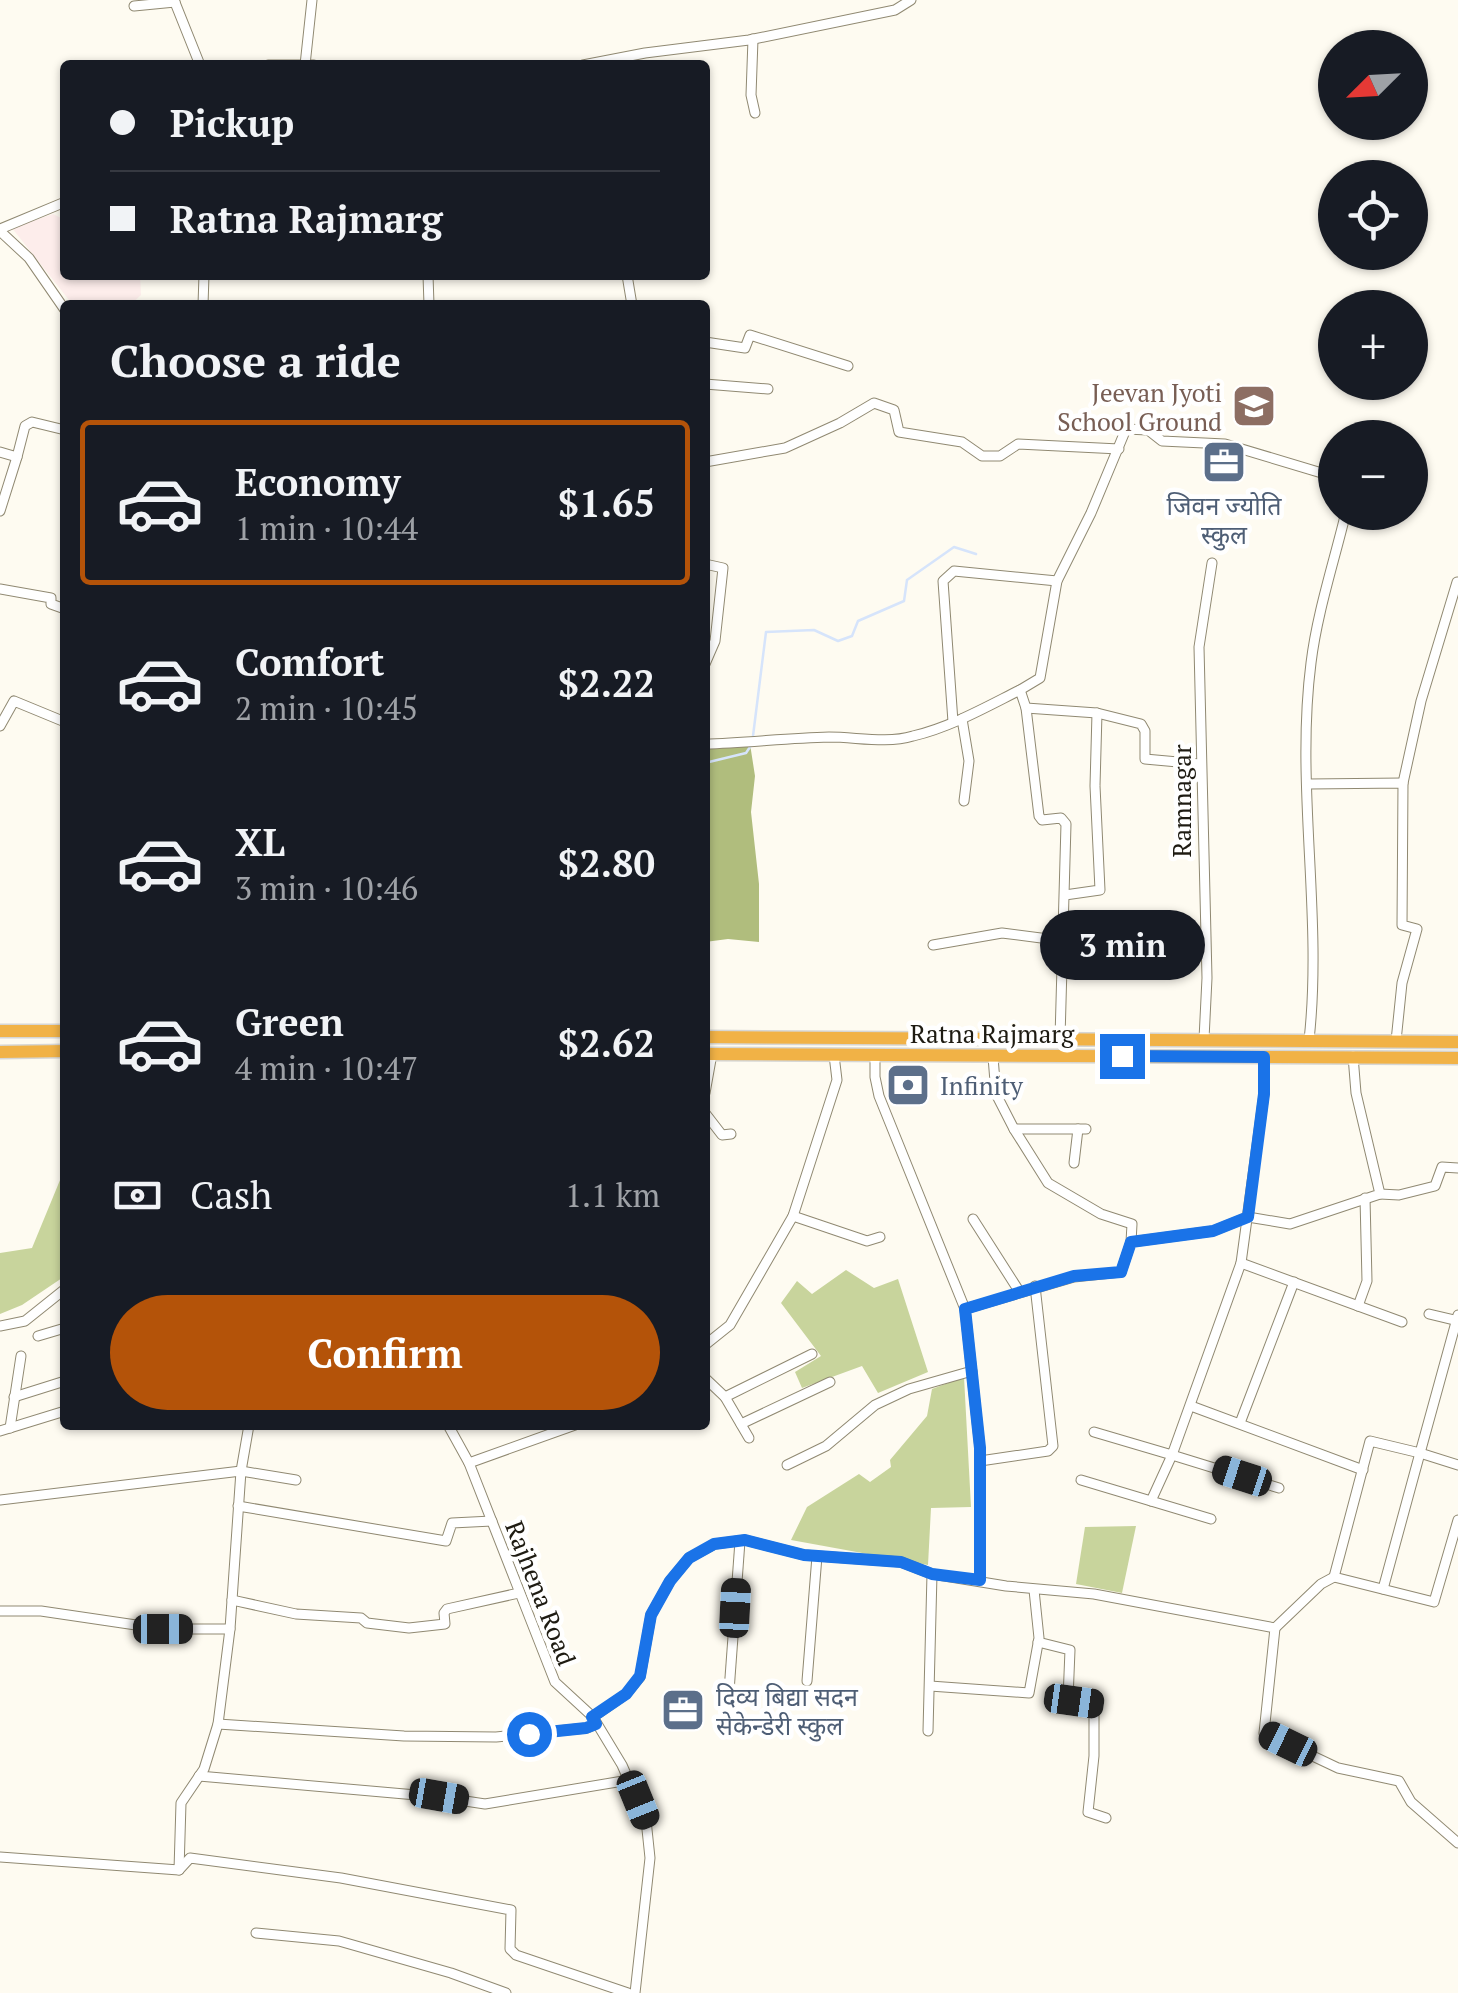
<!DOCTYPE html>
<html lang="en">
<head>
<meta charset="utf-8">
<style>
  :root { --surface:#171b24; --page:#20242c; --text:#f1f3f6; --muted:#9ea1a6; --line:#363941; --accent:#b45309 }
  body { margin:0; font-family:"PT Serif","Noto Sans Devanagari",serif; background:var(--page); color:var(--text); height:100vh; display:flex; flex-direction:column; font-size:38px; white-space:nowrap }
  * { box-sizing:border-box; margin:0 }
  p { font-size:32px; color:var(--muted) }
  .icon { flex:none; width:55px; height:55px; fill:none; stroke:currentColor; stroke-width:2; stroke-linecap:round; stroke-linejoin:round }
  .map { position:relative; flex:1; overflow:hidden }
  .details { position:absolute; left:60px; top:300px; width:650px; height:1130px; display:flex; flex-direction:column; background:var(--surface); border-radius:10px; box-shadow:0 2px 8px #0004 }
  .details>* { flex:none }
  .banner { position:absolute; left:60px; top:60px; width:650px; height:220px; border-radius:10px; box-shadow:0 2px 8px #0004; display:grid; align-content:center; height:220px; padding:0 50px; background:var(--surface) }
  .needle { width:65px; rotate:246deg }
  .fabs { position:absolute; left:1318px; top:30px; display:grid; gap:20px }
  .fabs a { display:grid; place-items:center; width:110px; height:110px; border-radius:50%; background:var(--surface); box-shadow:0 2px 8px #0004; font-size:50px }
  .end { position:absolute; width:45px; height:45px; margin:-22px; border:12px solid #1a73e8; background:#fff; box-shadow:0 0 0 5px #fff }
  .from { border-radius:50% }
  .bubble { position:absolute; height:70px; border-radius:35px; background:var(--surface); box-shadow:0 2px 8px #0004; font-size:32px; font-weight:700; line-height:70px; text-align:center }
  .car { position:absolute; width:30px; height:60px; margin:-30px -15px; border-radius:12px; box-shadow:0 0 8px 2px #0007; background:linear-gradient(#222 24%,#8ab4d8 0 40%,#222 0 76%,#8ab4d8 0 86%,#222 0) }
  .banner b { display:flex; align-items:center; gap:35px; height:95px; font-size:38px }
  .banner b+b { border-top:2px solid var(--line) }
  .banner i { width:25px; height:25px; background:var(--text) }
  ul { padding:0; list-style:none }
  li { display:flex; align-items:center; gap:30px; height:165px; margin:0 20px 15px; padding:0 30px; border:5px solid transparent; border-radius:10px }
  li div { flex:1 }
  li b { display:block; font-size:38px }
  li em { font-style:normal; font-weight:700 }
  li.on { border-color:var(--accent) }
  li>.icon { width:90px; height:90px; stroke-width:1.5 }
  h2 { padding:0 50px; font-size:45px; line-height:120px }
  .pay { display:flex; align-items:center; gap:25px; height:110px; padding:0 50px; font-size:38px }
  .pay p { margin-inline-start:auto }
  .button { display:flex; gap:20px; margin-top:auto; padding:20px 50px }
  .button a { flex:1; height:115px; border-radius:60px; background:var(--accent); color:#fff; font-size:40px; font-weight:700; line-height:115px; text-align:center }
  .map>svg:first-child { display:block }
  .education { fill:#fdedeb }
  .green { fill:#c8d49c }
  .forest { fill:#b0bd7d }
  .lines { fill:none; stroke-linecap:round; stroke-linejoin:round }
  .stream { stroke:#d6e4fb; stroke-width:2.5 }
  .minor-casing { stroke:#908972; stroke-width:11 }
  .highway-casing { stroke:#d6d6d4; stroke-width:15 }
  .minor { stroke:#fff; stroke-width:9 }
  .highway { stroke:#f1b246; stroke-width:12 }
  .route { stroke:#1a73e8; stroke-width:12 }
  .labels { text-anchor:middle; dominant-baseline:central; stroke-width:9; stroke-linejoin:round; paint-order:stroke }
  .education-label { font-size:25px; fill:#785e54; stroke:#fff; text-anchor:end }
  .service-label { font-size:25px; fill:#4e5e75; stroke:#fff; text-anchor:start }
  .street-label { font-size:25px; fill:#1e1b12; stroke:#fff }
</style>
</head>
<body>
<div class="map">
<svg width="1458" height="1993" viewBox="0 0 1458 1993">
  <rect width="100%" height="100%" fill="#fefbf1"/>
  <polygon class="education" points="53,214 65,220 65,275 140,275 141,295 130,305 73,305 12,228"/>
  <g class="green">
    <polygon points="65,1168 65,1276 22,1305 0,1314 0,1253 32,1248"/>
    <polygon points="846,1270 874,1288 898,1279 928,1372 878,1393 862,1366 802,1388 795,1372 821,1356 781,1303 797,1281 812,1294"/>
    <polygon points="964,1377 971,1507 931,1508 928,1565 791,1540 807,1507 859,1474 870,1482 891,1467 890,1460 927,1416 932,1389"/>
    <polygon points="1136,1526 1122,1593 1076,1584 1085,1527"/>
  </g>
  <polygon class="forest" points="750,744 755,776 751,812 759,884 759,942 728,939 705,942 705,749"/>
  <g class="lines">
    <g class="stream">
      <polyline points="753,736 766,632 814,630 838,641 852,636 858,621 904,601 907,580 954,547 976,554"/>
      <polyline points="705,763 746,753 752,744"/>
    </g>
    <defs>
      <g id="minor">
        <polyline points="174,0 200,65"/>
        <polyline points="134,6 175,2"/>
        <polyline points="753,39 751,95 755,113"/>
        <polyline points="268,65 314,65"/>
        <polyline points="305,65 312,0"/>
        <polyline points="583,65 645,53 749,40 895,10 911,0"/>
        <polyline points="0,229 65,202"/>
        <polyline points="0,231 29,258 65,310"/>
        <polyline points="428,275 429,305"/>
        <polyline points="627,275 632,305"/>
        <polyline points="203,305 204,275"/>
        <polyline points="705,342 745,348 750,335 848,366"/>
        <polyline points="705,384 768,389"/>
        <polyline points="0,452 17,457 25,426 32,422 65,430"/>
        <polyline points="705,462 785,448 840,423 874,403 894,410 899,432 962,442 982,456 1000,456 1018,444 1119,449"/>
        <polyline points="0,511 17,457"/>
        <polyline points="705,564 723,568 715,641 705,664"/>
        <polyline points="0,589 51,598 51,604 65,609"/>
        <polyline points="1020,690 1040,678 1057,581 1091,513 1126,429 1148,430 1162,441 1225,444 1335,477"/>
        <polyline points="1026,708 1097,713 1141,724 1145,731 1145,759 1200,764"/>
        <polyline points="962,719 969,761 964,801"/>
        <polyline points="953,722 943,581 954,571 1057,581"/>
        <polyline points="0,726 14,701 65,722"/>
        <path d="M705,744C746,743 787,738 829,737C857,737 886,744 913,736C951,727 986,707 1020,690L1026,708L1039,816L1042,820L1061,818L1066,824L1060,1038"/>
        <polyline points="1403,783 1421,701 1457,582"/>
        <polyline points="1309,784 1403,783 1402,925 1417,929 1402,983 1396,1041"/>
        <polyline points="1065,895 1100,890 1095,786 1097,713"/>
        <polyline points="933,945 1002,933 1064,941"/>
        <polyline points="1204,1039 1207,978 1199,647 1212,563"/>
        <path d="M1309,1040C1323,915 1295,787 1311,663C1317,613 1334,562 1346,512"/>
        <polyline points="875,1056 875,1077 879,1096 965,1309 980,1449 980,1580"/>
        <polyline points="993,1057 996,1094 1014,1129 1048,1183 1101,1214 1132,1224 1131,1242"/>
        <polyline points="705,1093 712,1054"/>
        <polyline points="705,1113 722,1135 731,1134"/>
        <polyline points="1014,1129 1086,1129"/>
        <polyline points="1074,1163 1078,1129"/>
        <polyline points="1380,1194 1399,1195 1435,1186 1442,1167 1458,1168"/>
        <polyline points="793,1216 867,1241 880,1237"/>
        <polyline points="973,1219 1019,1291"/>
        <polyline points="1241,1263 1402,1322"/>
        <polyline points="1358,1306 1367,1281 1365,1198"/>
        <polyline points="965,1309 1074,1277 1121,1272 1131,1242 1213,1231 1248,1217 1290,1224 1380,1194 1356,1093 1353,1056"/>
        <polyline points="1429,1314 1458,1321"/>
        <polyline points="1458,1315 1420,1453 1370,1441 1334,1577 1434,1602 1458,1520"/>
        <polyline points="0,1326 25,1321 65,1289"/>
        <polyline points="38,1336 65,1328"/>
        <polyline points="705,1345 730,1325 793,1216 837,1080 834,1055"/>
        <polyline points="705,1378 725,1397 749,1438"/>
        <polyline points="14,1397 65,1381"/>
        <polyline points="725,1397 812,1354"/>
        <polyline points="1191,1406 1363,1470"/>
        <polyline points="1240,1423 1294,1282"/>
        <polyline points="741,1424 830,1382"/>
        <polyline points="448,1425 469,1463 555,1682 593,1717 622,1765 646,1820 650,1858 635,1993"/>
        <polyline points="10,1428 21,1356"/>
        <polyline points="0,1431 65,1411"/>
        <polyline points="1094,1432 1172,1455 1241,1263 1264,1094 1264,1057"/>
        <polyline points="980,1461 1048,1451 1053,1446 1035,1286"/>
        <polyline points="469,1463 575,1425"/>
        <polyline points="787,1465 826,1446 875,1405 909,1389 972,1371"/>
        <polyline points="1081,1480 1211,1519"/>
        <polyline points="0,1500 241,1471 296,1480"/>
        <polyline points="1151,1501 1172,1455 1279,1488"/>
        <polyline points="238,1506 446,1541 452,1523 492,1521"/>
        <polyline points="1383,1589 1420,1453 1458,1465"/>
        <polyline points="232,1600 296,1614 361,1618 367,1623 409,1628 445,1624 444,1613 447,1609 519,1593"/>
        <polyline points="0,1611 41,1611 163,1629 230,1629"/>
        <polyline points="1275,1628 1321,1584 1334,1577"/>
        <polyline points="1038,1642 1070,1650 1068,1699 1094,1704 1094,1756 1088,1812 1106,1818"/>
        <polyline points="807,1681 817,1556"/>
        <polyline points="930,1686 1029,1693 1039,1638 1034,1590"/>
        <polyline points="728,1705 740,1541"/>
        <polyline points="593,1717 626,1694 640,1677 651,1615 670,1581 689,1558 715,1544 745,1540 804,1555 901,1562 932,1574 1006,1586 1094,1594 1275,1628 1264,1733 1338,1768 1399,1781 1411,1802 1458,1843"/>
        <polyline points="218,1724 404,1736 496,1737 587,1728 596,1724"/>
        <polyline points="928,1731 932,1574"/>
        <polyline points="199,1776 439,1797 485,1804 629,1780"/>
        <polyline points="0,1857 179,1870 181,1803 204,1769 218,1724 230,1629 241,1471 249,1425"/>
        <polyline points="179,1870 190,1858 341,1878 511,1910 510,1949 516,1955 628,1993"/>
        <polyline points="256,1933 339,1941 451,1973 506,1993"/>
      </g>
      <g id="highway">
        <polyline points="0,1031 65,1031"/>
        <polyline points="705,1037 1458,1042"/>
        <polyline points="0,1052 65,1051"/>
        <polyline points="705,1054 1458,1058"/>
      </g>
    </defs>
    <use href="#minor" class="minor-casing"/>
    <use href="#highway" class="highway-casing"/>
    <use href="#minor" class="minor"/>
    <use href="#highway" class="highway"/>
  </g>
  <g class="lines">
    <polyline class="route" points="529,1734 586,1728 596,1724 592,1717 626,1694 640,1676 651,1615 670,1581 689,1558 714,1544 745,1540 804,1555 901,1562 932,1574 980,1580 980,1448 965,1309 1074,1276 1121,1272 1131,1242 1213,1231 1248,1217 1264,1094 1264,1057 1122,1056"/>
  </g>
  <defs>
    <symbol id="school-square" viewBox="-11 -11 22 22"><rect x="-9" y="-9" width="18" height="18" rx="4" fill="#8d6e63" stroke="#fff"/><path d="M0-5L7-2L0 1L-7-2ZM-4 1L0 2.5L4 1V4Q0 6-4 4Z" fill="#fff"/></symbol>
    <symbol id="office-square" viewBox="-11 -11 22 22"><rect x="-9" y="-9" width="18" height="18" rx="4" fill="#5c6f8a" stroke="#fff"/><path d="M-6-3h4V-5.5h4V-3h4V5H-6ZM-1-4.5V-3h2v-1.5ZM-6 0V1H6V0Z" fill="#fff"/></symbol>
    <symbol id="bank-square" viewBox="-11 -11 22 22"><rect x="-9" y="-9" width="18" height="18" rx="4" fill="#5c6f8a" stroke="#fff"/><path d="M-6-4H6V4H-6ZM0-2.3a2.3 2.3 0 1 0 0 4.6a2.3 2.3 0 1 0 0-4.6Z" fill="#fff"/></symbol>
  </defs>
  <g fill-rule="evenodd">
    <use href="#school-square" x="1229" y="381" width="50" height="50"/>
    <use href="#office-square" x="1199" y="437" width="50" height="50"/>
    <use href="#bank-square" x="883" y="1060" width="50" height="50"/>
    <use href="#office-square" x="658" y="1685" width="50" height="50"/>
  </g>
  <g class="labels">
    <g class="education-label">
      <text x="1222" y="392">Jeevan Jyoti<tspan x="1222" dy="29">School Ground</tspan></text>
    </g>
    <g class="service-label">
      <text x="1224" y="505" text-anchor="middle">जिवन ज्योति<tspan x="1224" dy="29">स्कुल</tspan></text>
      <text x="940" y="1085">Infinity</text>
      <text x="716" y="1696">दिव्य बिद्या सदन<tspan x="716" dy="29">सेकेन्डेरी स्कुल</tspan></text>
    </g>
    <g class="street-label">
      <text transform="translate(1181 801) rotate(-90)">Ramnagar</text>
      <text x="992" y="1033">Ratna Rajmarg</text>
      <text transform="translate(541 1593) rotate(69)">Rajhena Road</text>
    </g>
  </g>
</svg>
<div class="fabs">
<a><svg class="needle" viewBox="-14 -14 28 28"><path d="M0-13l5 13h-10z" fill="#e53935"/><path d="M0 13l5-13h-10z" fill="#9ea1a6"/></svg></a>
<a><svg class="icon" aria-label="locate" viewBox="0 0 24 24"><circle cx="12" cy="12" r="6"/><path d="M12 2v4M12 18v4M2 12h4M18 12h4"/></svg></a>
<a>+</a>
<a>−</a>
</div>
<i class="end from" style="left:529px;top:1734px"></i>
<i class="end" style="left:1122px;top:1056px"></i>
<div class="bubble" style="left:1040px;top:910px;width:165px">3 min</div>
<i class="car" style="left:1242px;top:1476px;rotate:288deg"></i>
<i class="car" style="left:735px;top:1608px;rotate:3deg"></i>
<i class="car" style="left:163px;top:1629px;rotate:90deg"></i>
<i class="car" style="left:1074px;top:1701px;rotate:98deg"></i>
<i class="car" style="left:1288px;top:1744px;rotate:296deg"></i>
<i class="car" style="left:439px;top:1796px;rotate:100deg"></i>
<i class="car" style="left:638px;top:1800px;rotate:158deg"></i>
<div class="banner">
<b><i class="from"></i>Pickup</b>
<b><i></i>Ratna Rajmarg</b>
</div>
<section class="details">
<h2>Choose a ride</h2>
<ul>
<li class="on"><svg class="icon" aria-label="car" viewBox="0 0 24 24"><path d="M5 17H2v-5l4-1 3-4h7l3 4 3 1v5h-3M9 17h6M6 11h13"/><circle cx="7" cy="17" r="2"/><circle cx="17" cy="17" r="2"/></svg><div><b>Economy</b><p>1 min · 10:44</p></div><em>$1.65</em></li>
<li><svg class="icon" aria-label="car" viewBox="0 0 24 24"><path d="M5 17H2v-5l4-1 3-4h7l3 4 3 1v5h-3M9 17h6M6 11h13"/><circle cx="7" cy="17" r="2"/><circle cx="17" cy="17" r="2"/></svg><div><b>Comfort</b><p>2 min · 10:45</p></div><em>$2.22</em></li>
<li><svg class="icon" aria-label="car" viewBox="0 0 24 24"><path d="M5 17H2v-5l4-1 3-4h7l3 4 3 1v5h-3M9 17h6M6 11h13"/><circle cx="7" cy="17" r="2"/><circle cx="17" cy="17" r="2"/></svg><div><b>XL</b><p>3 min · 10:46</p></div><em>$2.80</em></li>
<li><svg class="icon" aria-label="car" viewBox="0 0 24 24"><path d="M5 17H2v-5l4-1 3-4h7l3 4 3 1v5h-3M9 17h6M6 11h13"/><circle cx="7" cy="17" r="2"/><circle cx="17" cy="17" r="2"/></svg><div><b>Green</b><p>4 min · 10:47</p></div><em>$2.62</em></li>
</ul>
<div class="pay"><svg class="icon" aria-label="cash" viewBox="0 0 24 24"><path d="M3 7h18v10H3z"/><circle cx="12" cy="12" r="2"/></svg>Cash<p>1.1 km</p></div>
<div class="button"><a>Confirm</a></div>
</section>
</div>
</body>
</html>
